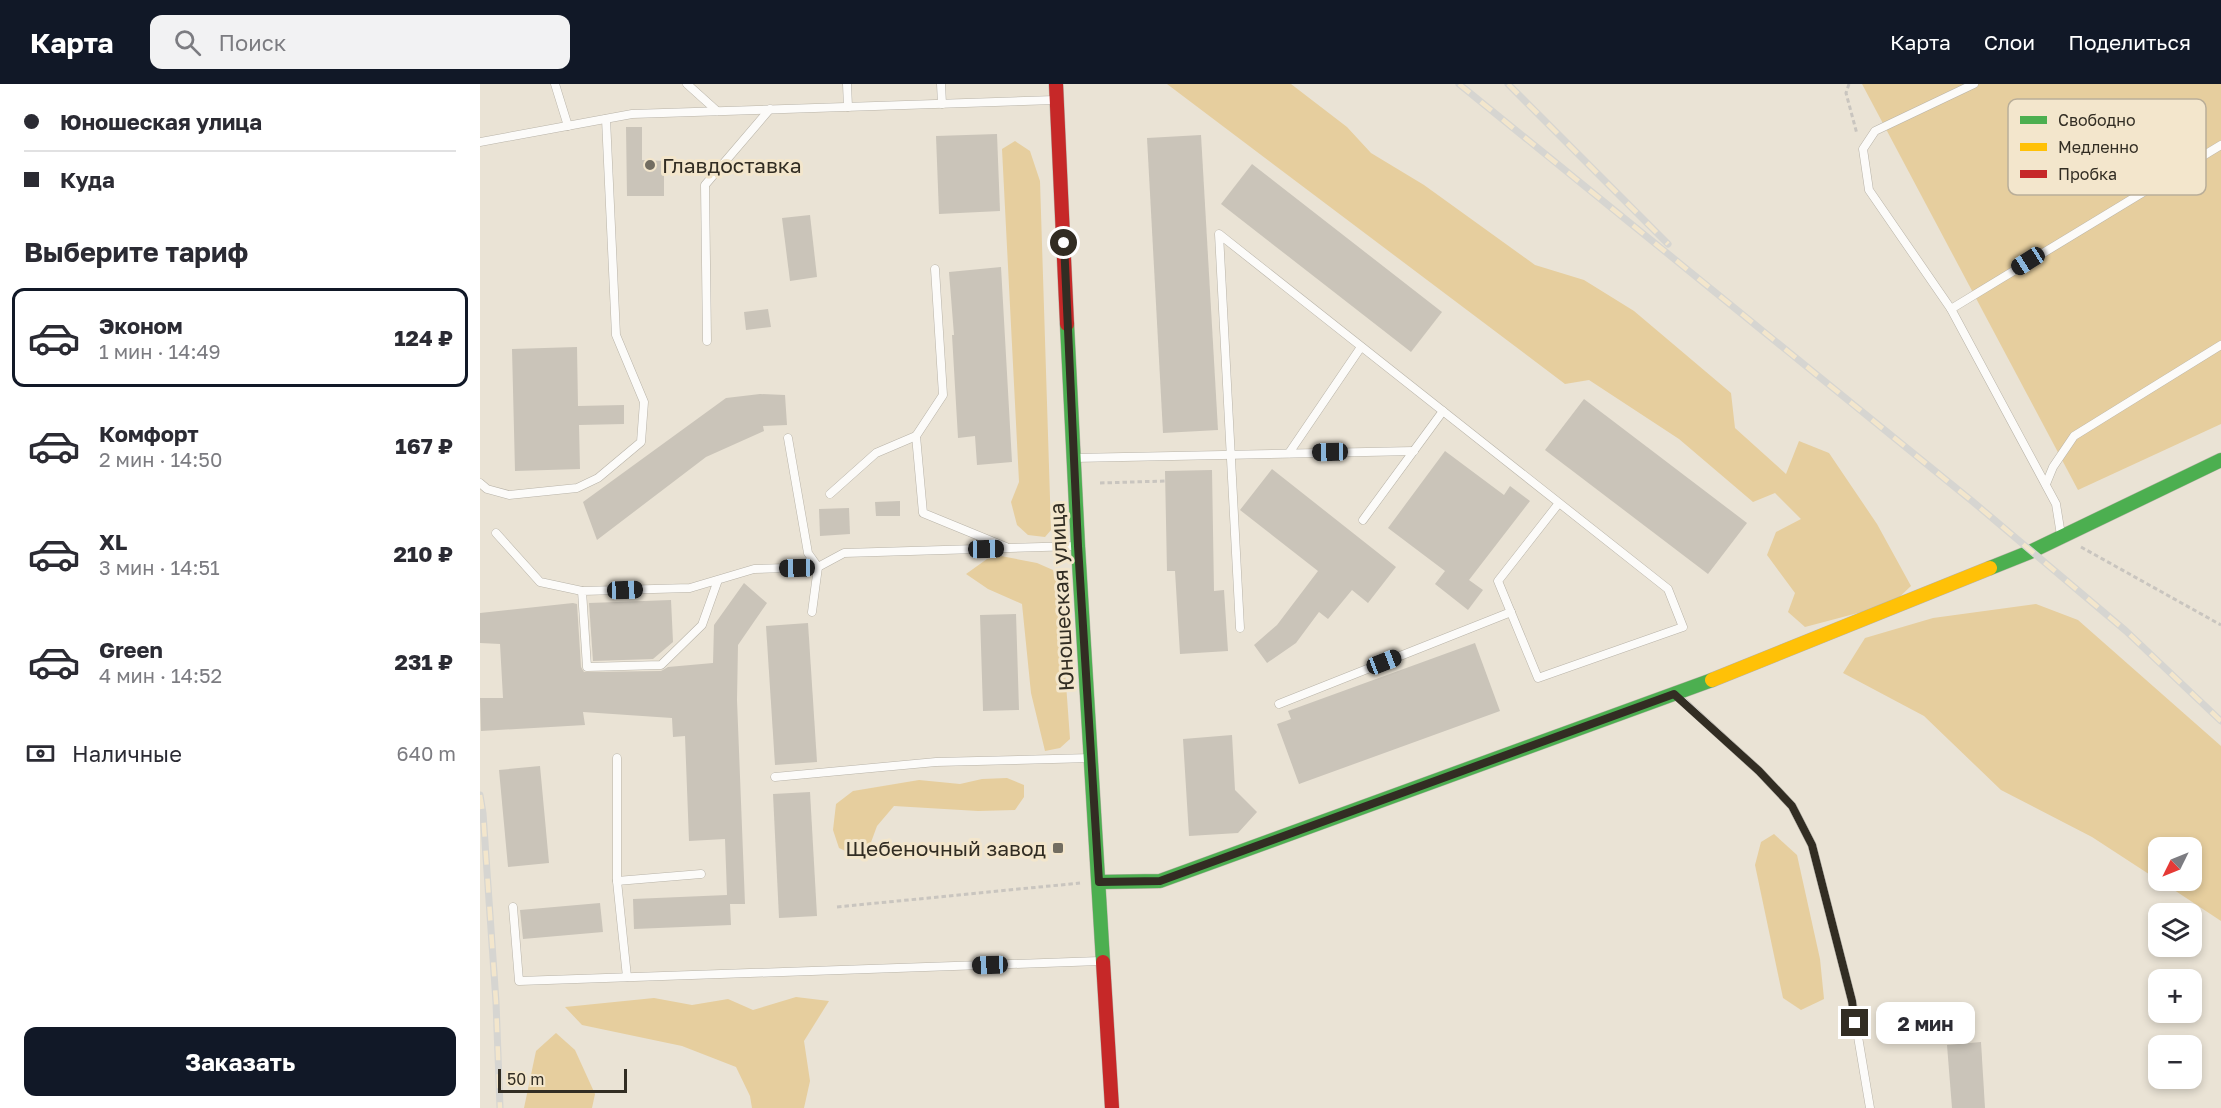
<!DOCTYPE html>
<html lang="ru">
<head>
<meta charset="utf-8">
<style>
  :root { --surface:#fff; --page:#f2f2f3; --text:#2b2b33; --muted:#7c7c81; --line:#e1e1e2; --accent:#111827 }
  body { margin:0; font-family:"Golos Text",sans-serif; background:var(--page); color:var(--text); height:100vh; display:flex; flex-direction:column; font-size:22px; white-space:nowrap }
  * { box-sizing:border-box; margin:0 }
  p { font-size:20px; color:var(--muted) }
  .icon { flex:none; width:33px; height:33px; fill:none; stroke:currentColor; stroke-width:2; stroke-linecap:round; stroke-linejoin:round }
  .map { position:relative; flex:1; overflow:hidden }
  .details { display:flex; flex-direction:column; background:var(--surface); width:480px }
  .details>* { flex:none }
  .banner { display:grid; align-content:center; height:132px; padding:0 24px; background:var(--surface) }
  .needle { width:39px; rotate:227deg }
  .buttons { position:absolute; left:1668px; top:753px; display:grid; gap:12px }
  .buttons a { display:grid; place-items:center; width:54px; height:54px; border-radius:12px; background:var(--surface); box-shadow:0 3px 9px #0003; font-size:30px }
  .scale { position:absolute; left:18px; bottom:15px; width:129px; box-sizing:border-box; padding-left:6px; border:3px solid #322d23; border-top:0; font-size:16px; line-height:21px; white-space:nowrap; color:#322d23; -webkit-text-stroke:4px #f3e6cc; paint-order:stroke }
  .end { position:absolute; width:27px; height:27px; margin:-14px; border:8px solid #322d23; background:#fff; box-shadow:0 0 0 3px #fff }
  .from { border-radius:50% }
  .bubble { position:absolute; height:42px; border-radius:12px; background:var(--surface); box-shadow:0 3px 9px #0003; font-size:20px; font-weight:700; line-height:42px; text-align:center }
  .car { position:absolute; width:18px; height:36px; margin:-18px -9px; border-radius:8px; box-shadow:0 0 4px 2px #0007; background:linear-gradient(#222 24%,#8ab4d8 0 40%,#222 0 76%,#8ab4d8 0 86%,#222 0) }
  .banner b { display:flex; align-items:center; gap:21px; height:57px; font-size:22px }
  .banner b+b { border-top:2px solid var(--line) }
  .banner i { width:15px; height:15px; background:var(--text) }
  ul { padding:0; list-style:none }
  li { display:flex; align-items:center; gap:18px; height:99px; margin:0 12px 9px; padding:0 12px; border:3px solid transparent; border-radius:12px }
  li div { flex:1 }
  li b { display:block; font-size:22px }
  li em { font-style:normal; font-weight:700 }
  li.selected { border-color:var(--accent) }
  li>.icon { width:54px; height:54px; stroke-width:1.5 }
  h2 { padding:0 24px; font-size:27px; line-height:72px }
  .pay { display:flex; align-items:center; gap:15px; height:66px; padding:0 24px; font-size:22px }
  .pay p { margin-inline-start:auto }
  .action { display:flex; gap:12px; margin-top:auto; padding:12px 24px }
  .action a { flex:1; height:69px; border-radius:12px; background:var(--accent); color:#fff; font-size:24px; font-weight:700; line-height:69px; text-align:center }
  header { display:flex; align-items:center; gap:36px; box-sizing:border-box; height:84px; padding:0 30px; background:var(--accent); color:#fff }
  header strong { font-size:28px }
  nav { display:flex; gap:33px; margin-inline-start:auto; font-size:21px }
  .search { width:420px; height:54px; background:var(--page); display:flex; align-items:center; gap:15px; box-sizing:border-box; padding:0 21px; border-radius:12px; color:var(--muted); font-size:22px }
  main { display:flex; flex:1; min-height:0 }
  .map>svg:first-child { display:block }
  .green { fill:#e6ce9e }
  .building { fill:#cac4b9 }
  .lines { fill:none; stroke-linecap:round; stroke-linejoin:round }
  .lane-casing { stroke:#b8b3a8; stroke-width:9 }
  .fast-casing { stroke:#b8b3a8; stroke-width:15 }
  .slow-casing { stroke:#b8b3a8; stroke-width:15 }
  .jam-casing { stroke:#b8b3a8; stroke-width:15 }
  .path { stroke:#c9c5bf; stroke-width:3; stroke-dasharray:4.5 3; stroke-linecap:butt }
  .lane { stroke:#fcfbf9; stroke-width:8 }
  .fast { stroke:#4caf50; stroke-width:14 }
  .slow { stroke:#ffc107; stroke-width:14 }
  .jam { stroke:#c62828; stroke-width:14 }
  .rail-casing { stroke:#d6d5d1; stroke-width:7 }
  .rail { stroke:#f3e6cc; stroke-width:4.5; stroke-dasharray:14; stroke-linecap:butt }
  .route { stroke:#322d23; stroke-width:8 }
  .poi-dot { fill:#726d61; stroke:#f3e6cc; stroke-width:2 }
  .labels { text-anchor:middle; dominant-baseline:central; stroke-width:6; stroke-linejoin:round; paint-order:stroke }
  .poi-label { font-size:21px; fill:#322d23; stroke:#f3e6cc; text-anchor:start }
  .street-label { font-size:21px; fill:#322d23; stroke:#f3e6cc }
  .key { fill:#f3e6cc; stroke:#b9ae99; stroke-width:1.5 }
  .key-label { font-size:16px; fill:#322d23 }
</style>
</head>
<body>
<header>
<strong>Карта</strong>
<div class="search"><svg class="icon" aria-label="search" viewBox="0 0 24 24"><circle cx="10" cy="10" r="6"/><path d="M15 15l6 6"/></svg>Поиск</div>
<nav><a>Карта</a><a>Слои</a><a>Поделиться</a></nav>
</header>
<main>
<section class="details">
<div class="banner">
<b><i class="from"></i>Юношеская улица</b>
<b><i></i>Куда</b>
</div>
<h2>Выберите тариф</h2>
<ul>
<li class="selected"><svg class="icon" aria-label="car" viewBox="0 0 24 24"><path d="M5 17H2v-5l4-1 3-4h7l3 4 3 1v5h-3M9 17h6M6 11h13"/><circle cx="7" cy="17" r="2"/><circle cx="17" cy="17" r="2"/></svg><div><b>Эконом</b><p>1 мин · 14:49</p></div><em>124 ₽</em></li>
<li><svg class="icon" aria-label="car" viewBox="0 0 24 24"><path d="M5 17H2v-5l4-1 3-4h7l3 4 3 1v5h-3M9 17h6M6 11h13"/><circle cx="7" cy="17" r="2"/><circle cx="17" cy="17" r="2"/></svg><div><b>Комфорт</b><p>2 мин · 14:50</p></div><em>167 ₽</em></li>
<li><svg class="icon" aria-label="car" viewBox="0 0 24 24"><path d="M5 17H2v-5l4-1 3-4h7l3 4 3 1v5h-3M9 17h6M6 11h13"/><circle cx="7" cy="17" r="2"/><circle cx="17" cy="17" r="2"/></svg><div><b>XL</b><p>3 мин · 14:51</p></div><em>210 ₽</em></li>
<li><svg class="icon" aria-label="car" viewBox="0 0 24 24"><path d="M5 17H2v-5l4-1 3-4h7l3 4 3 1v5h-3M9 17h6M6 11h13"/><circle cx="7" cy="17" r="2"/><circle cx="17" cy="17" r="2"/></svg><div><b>Green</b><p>4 мин · 14:52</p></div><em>231 ₽</em></li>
</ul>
<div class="pay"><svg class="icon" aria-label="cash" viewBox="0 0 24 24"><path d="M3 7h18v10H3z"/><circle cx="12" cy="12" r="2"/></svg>Наличные<p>640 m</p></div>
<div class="action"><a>Заказать</a></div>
</section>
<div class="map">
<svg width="1741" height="1024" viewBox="0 0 1741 1024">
  <rect width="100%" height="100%" fill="#eae3d5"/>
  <g class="green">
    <polygon points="687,0 811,0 867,43 891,69 944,101 1055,181 1104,196 1154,227 1251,309 1255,344 1306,390 1319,357 1349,369 1397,440 1431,502 1412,520 1325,543 1308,528 1315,509 1287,471 1296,448 1321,435 1295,409 1273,418 1199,355 1109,296 1085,300"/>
    <polygon points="1382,0 1741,0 1741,340 1598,406"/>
    <polygon points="535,57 550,67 560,97 571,446 565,453 548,451 537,441 531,418 539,398 522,65"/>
    <polygon points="521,472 557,479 573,486 579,502 590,655 580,664 565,667 551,609 542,520 508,505 486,490 507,475"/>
    <polygon points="1556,520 1598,536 1741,662 1741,837 1679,796 1712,796 1712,764 1678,764 1678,796 1612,753 1521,706 1444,632 1363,589 1385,554 1453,534"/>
    <polygon points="527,694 544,701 544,713 535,726 498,727 414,722 397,742 390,761 376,772 359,764 353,746 356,720 373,707 439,696 480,700 502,695"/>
    <polygon points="1294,750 1317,771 1340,875 1344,915 1321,926 1303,914 1275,781 1281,758"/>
    <polygon points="316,913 349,917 324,957 330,997 324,1024 272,1024 270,1012 256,983 202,962 102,941 85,923 174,914 212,921 248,915 273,926"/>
    <polygon points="76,949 95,966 115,1010 112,1024 44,1024 56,967"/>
  </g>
  <g class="building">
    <polygon points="146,43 162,43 162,76 184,77 184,112 147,112"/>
    <polygon points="517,50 520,127 459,130 456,52"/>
    <polygon points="721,51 738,346 683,349 667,54"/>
    <polygon points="772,80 962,228 931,268 741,120"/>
    <polygon points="330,131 337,193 310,197 302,134"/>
    <polygon points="521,183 532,378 497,381 495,352 478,354 472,251 474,251 469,188"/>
    <polygon points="288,225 291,243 266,246 264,228"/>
    <polygon points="97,263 98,322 144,321 144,340 99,341 100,385 35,387 32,265"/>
    <polygon points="280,310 305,311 307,341 283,342 284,347 226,373 117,456 103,418 246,314"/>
    <polygon points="1104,315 1267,439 1228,490 1065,366"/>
    <polygon points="965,367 1024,411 1030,402 1050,417 989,496 1003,506 988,526 955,500 965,487 908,444"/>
    <polygon points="792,385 916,483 888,519 872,506 848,535 839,528 816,559 787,579 774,561 797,541 838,487 760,426"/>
    <polygon points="732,386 734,507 744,506 748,567 700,570 695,487 687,487 685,387"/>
    <polygon points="420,417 420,432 396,432 395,418"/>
    <polygon points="369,424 370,450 340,452 339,425"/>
    <polygon points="264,499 287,519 258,561 257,616 265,820 250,820 251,841 154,845 153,815 247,811 245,755 209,757 205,652 193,653 192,634 103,628 105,641 1,647 0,614 23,614 20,560 0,559 0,529 93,519 97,520 101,583 104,588 181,587 188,583 233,579 234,541"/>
    <polygon points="191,516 193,558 173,575 113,577 109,519"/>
    <polygon points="536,530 539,626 503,627 500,531"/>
    <polygon points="328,539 337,678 295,681 286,542"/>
    <polygon points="995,559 1020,627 819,700 797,640 811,635 808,627"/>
    <polygon points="752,651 755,706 777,728 758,749 709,752 703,655"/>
    <polygon points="60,682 69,779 28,783 19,686"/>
    <polygon points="330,708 337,832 299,834 293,710"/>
    <polygon points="120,819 123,848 43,855 40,826"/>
    <polygon points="1501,958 1505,1024 1472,1024 1467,961"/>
  </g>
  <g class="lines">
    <defs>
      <g id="lane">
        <polyline points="75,0 88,42"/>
        <polyline points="207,0 237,27"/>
        <polyline points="367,0 368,23"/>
        <polyline points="461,0 462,20"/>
        <polyline points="1494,0 1395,47 1383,65 1389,106 1471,225 1576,420 1581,451"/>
        <polyline points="0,58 152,30 575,16"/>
        <polyline points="455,185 463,311 436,352 443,429 526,463"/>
        <polyline points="1471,225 1741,61"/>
        <polyline points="227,257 225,101 290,25"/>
        <polyline points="308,354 328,469 338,483 332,528"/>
        <polyline points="809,369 881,263"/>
        <polyline points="594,374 934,367"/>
        <polyline points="0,399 7,405 29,411 97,404 118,394 161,358 164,318 136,251 126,35"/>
        <polyline points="1566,400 1573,383 1594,352 1741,261"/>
        <polyline points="350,410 396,369 436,352"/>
        <polyline points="883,436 963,327"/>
        <polyline points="16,449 60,498 102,507"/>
        <polyline points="238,496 222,541 181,581 107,583 102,507 210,504 274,485 338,483 364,469 597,462"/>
        <polyline points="760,544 739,150 1188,505 1203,543 1058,594 1018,497 1079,419"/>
        <polyline points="1197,612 1279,687 1312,722 1332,761 1372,917 1390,1024"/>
        <polyline points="799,620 1031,528"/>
        <polyline points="137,674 137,797 147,893"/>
        <polyline points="295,693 456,678 611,674"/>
        <polyline points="137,797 221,790"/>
        <polyline points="33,823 39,897 620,877"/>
      </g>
      <g id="fast">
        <polyline points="587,240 598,462 623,878"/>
        <polyline points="1510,484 1550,468 1741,376"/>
        <polyline points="619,798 680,797 1232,596"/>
      </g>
      <polyline id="slow" points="1232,596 1510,484"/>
      <g id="jam">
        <polyline points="576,0 587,240"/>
        <polyline points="623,878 632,1024"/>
      </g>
    </defs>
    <use href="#lane" class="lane-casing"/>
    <use href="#fast" class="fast-casing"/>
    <use href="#slow" class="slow-casing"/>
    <use href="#jam" class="jam-casing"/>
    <g class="path">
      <polyline points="1369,0 1366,9 1377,50"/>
      <polyline points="620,399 685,397"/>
      <polyline points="1601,463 1741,541"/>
      <polyline points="357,823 600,799"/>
    </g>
    <use href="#lane" class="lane"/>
    <use href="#fast" class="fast"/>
    <use href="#slow" class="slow"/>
    <use href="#jam" class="jam"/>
    <defs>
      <g id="rail">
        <polyline points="979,0 1492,417 1646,547 1741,637"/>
        <polyline points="1028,0 1188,160"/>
        <polyline points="0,711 3,729 16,918 20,1024"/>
      </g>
    </defs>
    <use href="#rail" class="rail-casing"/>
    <use href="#rail" class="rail"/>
  </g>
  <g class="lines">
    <polyline class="route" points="584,159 598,462 619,798 680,797 1194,610 1279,687 1312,722 1332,761 1372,917 1375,939"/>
  </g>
  <g class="poi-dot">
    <circle cx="170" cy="81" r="6"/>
    <rect x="572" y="758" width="12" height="12" rx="3"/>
  </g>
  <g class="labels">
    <g class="poi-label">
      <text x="182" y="81">Главдоставка</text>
      <text x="566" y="764" text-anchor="end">Щебеночный завод</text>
    </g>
    <g class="street-label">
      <text transform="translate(581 513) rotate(-93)">Юношеская улица</text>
    </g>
  </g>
  <rect x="1528" y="15" width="198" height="96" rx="9" class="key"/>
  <rect x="1540" y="32" width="27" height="8" fill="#4caf50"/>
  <rect x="1540" y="59" width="27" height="8" fill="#ffc107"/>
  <rect x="1540" y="86" width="27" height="8" fill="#c62828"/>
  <g class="key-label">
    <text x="1578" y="42">Свободно</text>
    <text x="1578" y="69">Медленно</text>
    <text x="1578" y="96">Пробка</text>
  </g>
</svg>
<div class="buttons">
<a><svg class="needle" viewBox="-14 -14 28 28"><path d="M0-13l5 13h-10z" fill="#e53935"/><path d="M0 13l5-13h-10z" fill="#7c7c81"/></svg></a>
<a><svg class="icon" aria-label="layers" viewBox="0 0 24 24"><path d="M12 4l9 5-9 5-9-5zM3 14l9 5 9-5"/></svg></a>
<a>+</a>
<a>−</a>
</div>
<div class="scale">50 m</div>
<i class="end from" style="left:584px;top:159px"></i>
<i class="end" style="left:1375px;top:939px"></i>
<div class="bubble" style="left:1396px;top:918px;width:99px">2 мин</div>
<i class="car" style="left:1548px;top:177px;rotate:238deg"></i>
<i class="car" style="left:850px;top:368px;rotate:269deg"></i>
<i class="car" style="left:506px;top:465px;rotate:89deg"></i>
<i class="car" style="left:317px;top:484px;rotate:269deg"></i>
<i class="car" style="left:145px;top:506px;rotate:88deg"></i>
<i class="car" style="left:904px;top:578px;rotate:69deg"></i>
<i class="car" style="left:510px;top:881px;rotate:268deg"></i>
</div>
</main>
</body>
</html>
